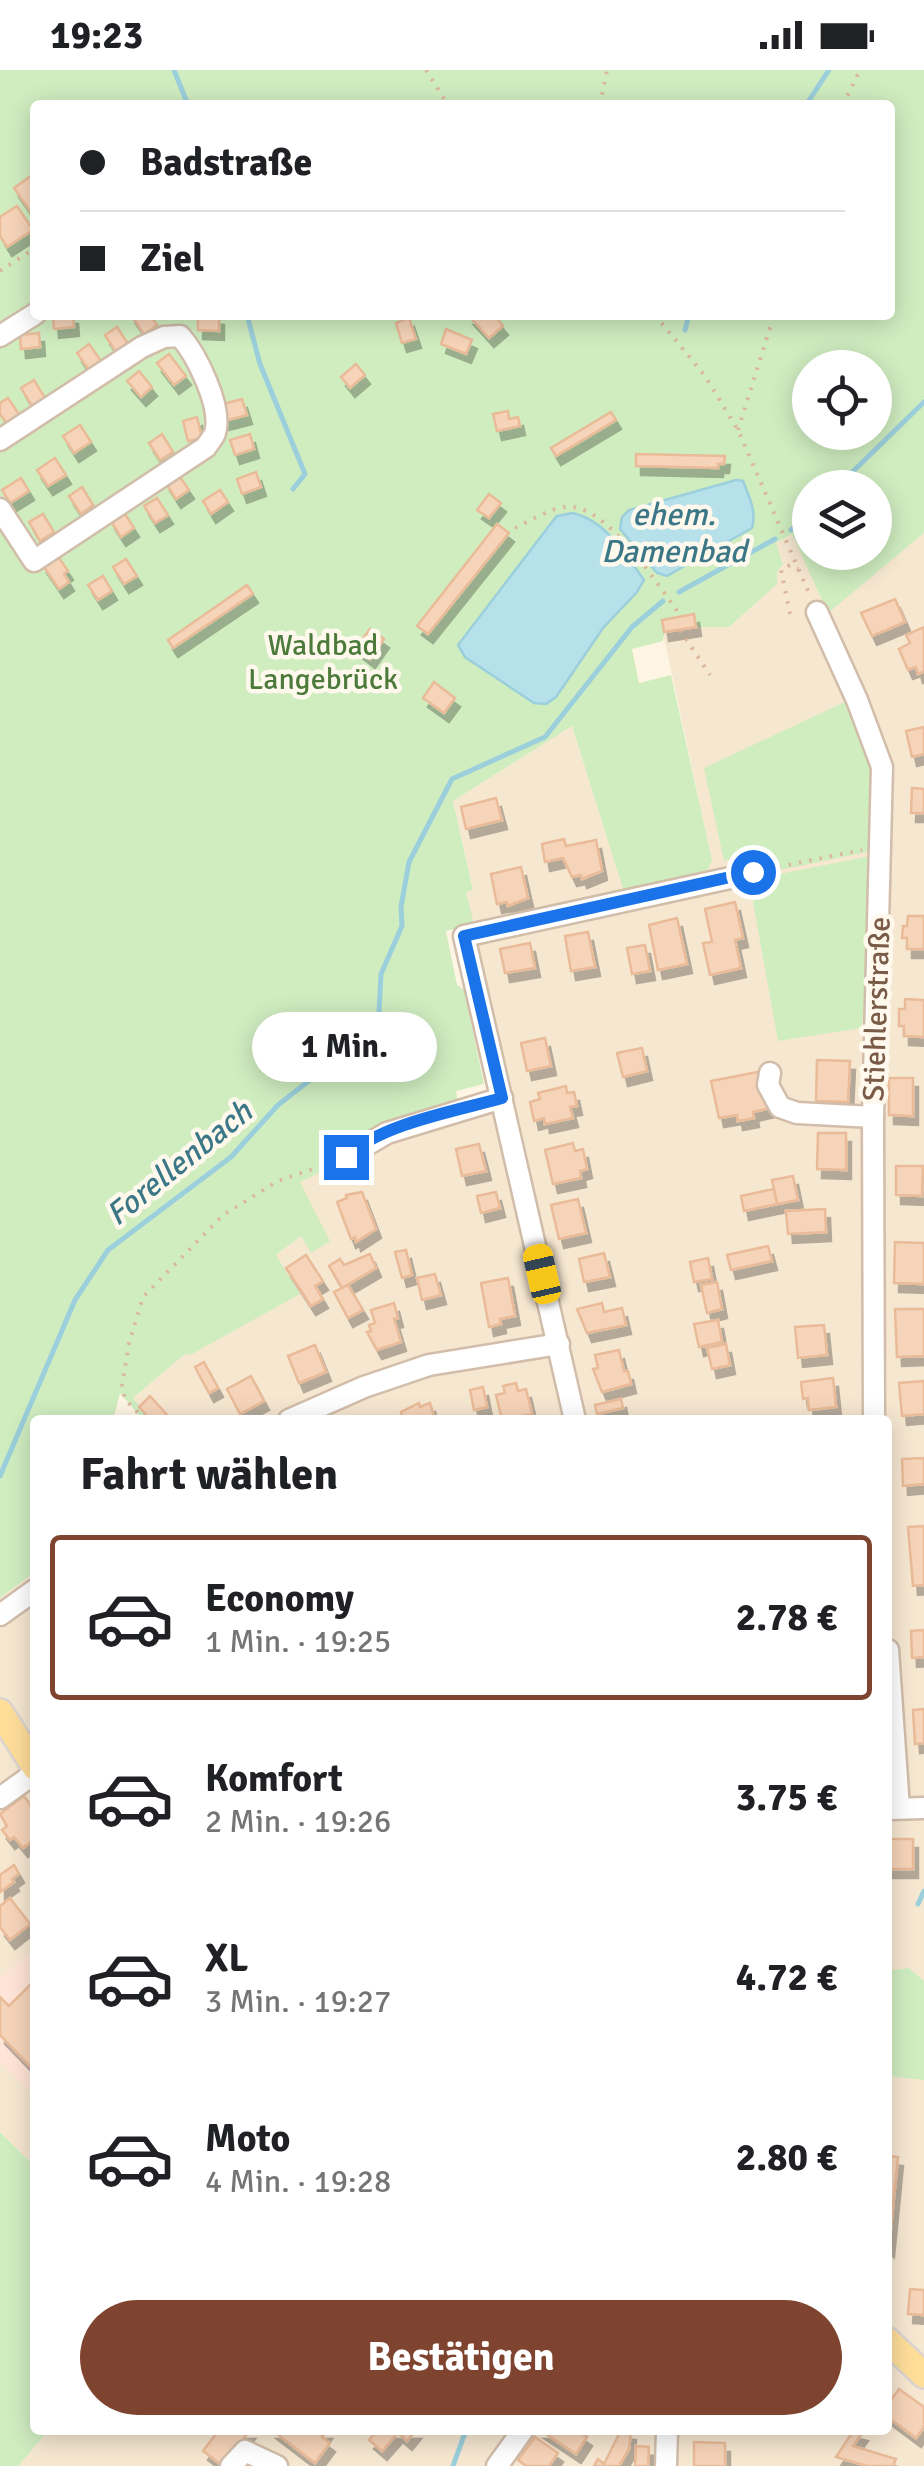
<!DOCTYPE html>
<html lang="de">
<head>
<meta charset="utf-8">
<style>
  :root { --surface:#fff; --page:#f2f2f2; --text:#202124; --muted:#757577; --line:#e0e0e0; --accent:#7f4430 }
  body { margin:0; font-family:Signika,sans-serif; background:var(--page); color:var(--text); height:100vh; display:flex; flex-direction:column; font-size:38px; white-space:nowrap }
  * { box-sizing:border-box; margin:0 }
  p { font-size:32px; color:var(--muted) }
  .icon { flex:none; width:55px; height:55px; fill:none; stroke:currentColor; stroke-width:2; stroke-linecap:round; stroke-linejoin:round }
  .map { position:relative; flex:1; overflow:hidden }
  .details { position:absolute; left:30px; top:1345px; width:862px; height:1020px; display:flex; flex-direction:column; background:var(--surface); border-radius:10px; box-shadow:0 5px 25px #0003 }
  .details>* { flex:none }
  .top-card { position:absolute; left:30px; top:30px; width:865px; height:220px; border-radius:10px; box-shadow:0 5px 25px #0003; display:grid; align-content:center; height:220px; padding:0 50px; background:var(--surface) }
  .fabs { position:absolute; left:792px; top:280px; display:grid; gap:20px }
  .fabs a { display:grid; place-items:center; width:100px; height:100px; border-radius:50%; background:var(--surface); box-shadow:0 5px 25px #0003; font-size:50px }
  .end { position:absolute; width:45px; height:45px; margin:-22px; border:12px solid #1a73e8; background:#fff; box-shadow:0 0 0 5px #fff }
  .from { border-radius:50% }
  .bubble { position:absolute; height:70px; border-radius:35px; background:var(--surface); box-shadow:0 5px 25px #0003; font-size:32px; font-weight:700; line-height:70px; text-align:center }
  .car { position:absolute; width:30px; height:60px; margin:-30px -15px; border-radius:12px; box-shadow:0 0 8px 2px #0007; background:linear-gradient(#f5c518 24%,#345 0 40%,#f5c518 0 76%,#345 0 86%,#f5c518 0) }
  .top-card b { display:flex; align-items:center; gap:35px; height:95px; font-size:38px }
  .top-card b+b { border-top:2px solid var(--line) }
  .top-card i { width:25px; height:25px; background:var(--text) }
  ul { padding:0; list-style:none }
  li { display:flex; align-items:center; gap:30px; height:165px; margin:0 20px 15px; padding:0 30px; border:5px solid transparent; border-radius:10px }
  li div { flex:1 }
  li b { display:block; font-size:38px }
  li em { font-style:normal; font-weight:700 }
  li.selected { border-color:var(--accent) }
  li>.icon { width:90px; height:90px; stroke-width:1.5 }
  h2 { padding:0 50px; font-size:45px; line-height:120px }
  .action { display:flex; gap:20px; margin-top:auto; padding:20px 50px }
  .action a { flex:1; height:115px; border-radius:60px; background:var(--accent); color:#fff; font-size:40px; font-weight:700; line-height:115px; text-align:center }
  .status { display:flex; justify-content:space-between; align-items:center; height:70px; padding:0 50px; background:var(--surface); direction:ltr }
  .status svg { height:28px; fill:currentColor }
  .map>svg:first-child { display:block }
  .residential { fill:#f6e7d1 }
  .commercial { fill:#ffe5d7 }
  .green { fill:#d0edc0; fill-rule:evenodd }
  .water { fill:#b6e0ea; stroke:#9bcfdc; stroke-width:2.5 }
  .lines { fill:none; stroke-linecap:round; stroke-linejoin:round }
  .stream { stroke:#9bcfdc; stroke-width:5 }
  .building { fill:#f6d4b9; stroke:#eabb98; stroke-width:2.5; filter:url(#shadow) }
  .minor-casing { stroke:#d1bda9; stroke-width:25 }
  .major-casing { stroke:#dcd4cf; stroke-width:30 }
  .path { stroke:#dbb79b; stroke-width:4; stroke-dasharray:2.5 8; stroke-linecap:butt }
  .minor { stroke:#fff; stroke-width:20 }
  .major { stroke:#ffde9a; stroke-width:25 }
  .route { stroke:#1a73e8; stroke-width:12 }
  .labels { text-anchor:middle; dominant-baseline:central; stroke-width:9; stroke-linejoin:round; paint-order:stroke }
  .park-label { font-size:30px; fill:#4b7a3b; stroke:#fff8ec }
  .street-label { font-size:30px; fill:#795b47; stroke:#fff8ec }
  .water-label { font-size:32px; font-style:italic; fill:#3b7787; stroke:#fff8ec }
</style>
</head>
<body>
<div class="status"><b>19:23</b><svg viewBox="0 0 49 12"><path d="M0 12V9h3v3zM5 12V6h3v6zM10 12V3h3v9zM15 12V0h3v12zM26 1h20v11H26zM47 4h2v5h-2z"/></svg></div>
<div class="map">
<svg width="924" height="2396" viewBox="0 0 924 2396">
  <defs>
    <filter id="shadow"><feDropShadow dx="5" dy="9" stdDeviation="0" flood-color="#0004"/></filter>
  </defs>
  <rect width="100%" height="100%" fill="#fef5e4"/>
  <g class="residential">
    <polygon points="924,463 924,2396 18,2396 49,2360 888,2360 888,1350 151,1350 132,1329 185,1284 300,1223 275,1186 301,1166 299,1112 338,1094 343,1080 502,1028 466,822 473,819 453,731 572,656 624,821 712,790 663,563 776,473 793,464 828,542"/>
    <polygon points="35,1502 35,2097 0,2062 0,1528"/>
  </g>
  <polygon class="commercial" points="35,1879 35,2027 0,1992 0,1907"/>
  <g class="green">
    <path d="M0,0H924V463L828,543L792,464L776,473L783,494L777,502V514L729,557H697L664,563L663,571L632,579L639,613L671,605L712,790L707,801L624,822L572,656L453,731L473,820L466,822L474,854L446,861L457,915L464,920L484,1014L456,1021L458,1032L344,1080L339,1094L300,1112L330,1171L311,1183L301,1166L276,1185L300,1224L190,1285L185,1284L133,1328L151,1350H143L120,1323L113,1350H35V1502L0,1528ZM35,35H890V245H35ZM810,298H875V362H810ZM810,418H875V482H810Z"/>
    <polygon points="849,630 872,682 872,781 756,805 752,785 724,791 704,698"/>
    <polygon points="875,785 872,913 865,915 862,958 778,971 749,810"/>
    <polygon points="909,1898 924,1911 924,2010 888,2006 888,1901"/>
    <polygon points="0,2062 35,2097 35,2360 49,2360 18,2396 0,2396"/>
  </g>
  <g class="water">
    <path d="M736,410L743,411C749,427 757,441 752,458L667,506L657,503L620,459L622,447L629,440Z"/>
    <path d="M572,443C604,449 626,484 644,510L637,522L603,558L556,627L546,634L534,633L465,587L458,575L552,452L557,446Z"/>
  </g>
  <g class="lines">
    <g class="stream">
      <polyline points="174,0 188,35"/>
      <polyline points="806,35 829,0"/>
      <polyline points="247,245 260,294 305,404 293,419"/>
      <polyline points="685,260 689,245"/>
      <polyline points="836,418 924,332"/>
      <polyline points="791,460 810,442"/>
      <polyline points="679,522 775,469"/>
      <polyline points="0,1406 75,1230 108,1180 231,1087 278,1035 310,1010 379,943 381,904 402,856 401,837 409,792 452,709 545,667 632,557 663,531"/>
      <polyline points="918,1834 924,1821"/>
      <polyline points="453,2396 466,2360"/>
    </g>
  </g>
  <g class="building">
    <polygon points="35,103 35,148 14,118"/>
    <polygon points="17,136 33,160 7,177 0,166 0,147"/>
    <polygon points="53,245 73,245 74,257 54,259"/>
    <polygon points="131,245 150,245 157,255 144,264"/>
    <polygon points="198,245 219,246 219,261 198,260"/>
    <polygon points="494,245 503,256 489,268 469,246"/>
    <polygon points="409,248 416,269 402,273 396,253"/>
    <polygon points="117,257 128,274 116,282 105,265"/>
    <polygon points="446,259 472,270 466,284 441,274"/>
    <polygon points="39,263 40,277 21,279 20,265"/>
    <polygon points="89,274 101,291 89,300 77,283"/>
    <polygon points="169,284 186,306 174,315 157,293"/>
    <polygon points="356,294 365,305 350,318 341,307"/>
    <polygon points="139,301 152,317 141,327 127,311"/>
    <polygon points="34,310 45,328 32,336 21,318"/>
    <polygon points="8,328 20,346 7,354 0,344 0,333"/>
    <polygon points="242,329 247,345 224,351 220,335"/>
    <polygon points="508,341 509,349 518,347 520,356 497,361 493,344"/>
    <polygon points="611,342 616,350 556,386 551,378"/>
    <polygon points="197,347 202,368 188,371 183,351"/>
    <polygon points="80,355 91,372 74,383 63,366"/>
    <polygon points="162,364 173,382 160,390 149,373"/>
    <polygon points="250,364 254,379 235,385 230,370"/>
    <polygon points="636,384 725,386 724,394 718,394 718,398 636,396"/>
    <polygon points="55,388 66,405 48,416 37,400"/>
    <polygon points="256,402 261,417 242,424 237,409"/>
    <polygon points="178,404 189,420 176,429 165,412"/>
    <polygon points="21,408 29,421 10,433 2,420"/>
    <polygon points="82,417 93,435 81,444 69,426"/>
    <polygon points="220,420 228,432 211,444 203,431"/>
    <polygon points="489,424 501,433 489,448 477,440"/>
    <polygon points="157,428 168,445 155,453 144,436"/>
    <polygon points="123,441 134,458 121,467 110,450"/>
    <polygon points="43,444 54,462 40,471 29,452"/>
    <polygon points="497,454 509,463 428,564 417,556"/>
    <polygon points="57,485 68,501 64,504 69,512 59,519 42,494"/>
    <polygon points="126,489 137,506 124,514 113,497"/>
    <polygon points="103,506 112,521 98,530 88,515"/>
    <polygon points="247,515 253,524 173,578 168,570"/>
    <polygon points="895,529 905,552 872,566 861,543"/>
    <polygon points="694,544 696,557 664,562 662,550"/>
    <polygon points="924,557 924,601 918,604 916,597 908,600 899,579 910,573 906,565"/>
    <polygon points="370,559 384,569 370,589 356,578"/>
    <polygon points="434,612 455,628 444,643 423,628"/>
    <polygon points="924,657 924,684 912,687 906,661"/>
    <polygon points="912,718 924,719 924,743 911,743"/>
    <polygon points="496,728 502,750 466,759 461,737"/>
    <polygon points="564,769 566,776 596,770 602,801 582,809 581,805 572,807 563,788 545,792 542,774"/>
    <polygon points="521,797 528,828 508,836 507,832 497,834 491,804"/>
    <polygon points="735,832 743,868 735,870 741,898 710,905 703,873 712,872 705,839"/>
    <polygon points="908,846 924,846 924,879 907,879 907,868 902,868 903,856 907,856"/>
    <polygon points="677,848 687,894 658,900 649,855"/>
    <polygon points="588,862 595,897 571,901 565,866"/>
    <polygon points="530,873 535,898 505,903 500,879"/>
    <polygon points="645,875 650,901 632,904 627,878"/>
    <polygon points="905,929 924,930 924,967 904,966 904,956 899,956 899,939 905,939"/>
    <polygon points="545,968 551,996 527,1001 521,973"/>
    <polygon points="642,978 647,1001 623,1007 617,983"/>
    <polygon points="817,990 850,991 848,1032 816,1031"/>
    <polygon points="763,1001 770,1038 753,1042 754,1048 738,1051 737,1045 719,1048 711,1011"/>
    <polygon points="889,1008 913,1008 913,1046 889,1045"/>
    <polygon points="566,1016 567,1023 574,1022 577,1036 570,1037 573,1048 545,1054 544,1048 534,1051 530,1032 540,1029 538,1023"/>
    <polygon points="818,1063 846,1063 846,1100 817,1099"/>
    <polygon points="573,1073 575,1081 583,1079 587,1099 580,1101 581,1108 553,1114 545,1080"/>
    <polygon points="479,1074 486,1101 462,1106 456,1079"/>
    <polygon points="896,1096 923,1096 922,1126 896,1125"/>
    <polygon points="793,1106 798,1130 777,1134 772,1110"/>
    <polygon points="774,1119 777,1134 744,1141 741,1126"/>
    <polygon points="362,1122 376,1159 356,1172 355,1167 351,1169 337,1132 347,1128 346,1125"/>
    <polygon points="496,1122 500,1138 481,1143 477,1126"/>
    <polygon points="578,1129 586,1163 559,1169 551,1135"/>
    <polygon points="825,1139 826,1162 788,1164 786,1141"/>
    <polygon points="895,1172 924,1173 924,1214 894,1213"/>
    <polygon points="768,1176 772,1191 731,1200 727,1185"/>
    <polygon points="406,1180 412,1205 402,1208 395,1182"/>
    <polygon points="604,1183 610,1207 584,1212 579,1189"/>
    <polygon points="370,1184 376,1198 342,1218 329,1196 340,1189 344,1195"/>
    <polygon points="306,1185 323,1211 315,1216 323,1229 311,1236 286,1198"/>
    <polygon points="708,1188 712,1209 694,1212 690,1192"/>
    <polygon points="435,1204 441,1225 422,1230 417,1208"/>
    <polygon points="508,1208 515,1246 500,1249 501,1254 489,1257 481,1213"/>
    <polygon points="717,1212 722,1239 707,1243 701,1215"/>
    <polygon points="348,1215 363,1240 348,1248 334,1222"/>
    <polygon points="394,1233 398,1248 394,1249 401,1272 377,1280 367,1262 371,1261 369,1255 375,1253 371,1240"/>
    <polygon points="602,1233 604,1242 622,1238 626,1255 587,1263 577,1239"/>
    <polygon points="895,1239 924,1239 924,1286 897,1287"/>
    <polygon points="718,1250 722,1272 699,1277 694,1254"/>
    <polygon points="824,1255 827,1285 798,1288 795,1257"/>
    <polygon points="726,1274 730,1295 712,1299 707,1278"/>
    <polygon points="315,1275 326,1302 299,1313 288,1286"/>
    <polygon points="619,1280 624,1301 628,1301 631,1314 602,1322 593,1299 598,1298 595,1285"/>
    <polygon points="204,1292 218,1318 209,1323 195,1297"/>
    <polygon points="251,1306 264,1331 240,1344 227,1319"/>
    <polygon points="833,1308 836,1337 809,1340 808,1328 803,1329 801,1312"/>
    <polygon points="924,1311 924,1344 902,1346 899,1313"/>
    <polygon points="516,1313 518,1321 526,1319 532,1344 522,1346 524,1350 502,1350 496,1325 505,1323 503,1316"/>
    <polygon points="483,1317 487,1337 474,1340 470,1320"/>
    <polygon points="150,1326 169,1347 165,1350 151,1350 139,1337"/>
    <polygon points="621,1329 623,1338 597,1344 595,1335"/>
    <polygon points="419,1333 420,1337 430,1333 435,1350 403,1350 401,1342"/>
    <polygon points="924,1388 924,1414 903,1416 902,1389"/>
    <polygon points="924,1456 924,1515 913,1516 908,1457"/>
    <polygon points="924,1560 924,1587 912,1588 911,1561"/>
    <polygon points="924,1639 924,1673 915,1674 913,1640"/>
    <polygon points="24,1726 35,1741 35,1769 23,1778 14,1767 10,1770 2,1760 7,1756 0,1744"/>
    <rect x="888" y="1769" width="25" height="30"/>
    <polygon points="14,1795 19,1804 12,1809 14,1812 0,1822 0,1805"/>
    <polygon points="10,1828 30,1854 10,1870 0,1857 0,1836"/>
    <polygon points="35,1910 35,2001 0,1965 0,1927 9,1936"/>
    <polygon points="888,2086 898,2087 889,2178 888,2177"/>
    <polygon points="910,2219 924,2220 924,2245 908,2244"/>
    <polygon points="899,2319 924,2337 924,2357 916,2368 888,2347 888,2334"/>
    <polygon points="219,2360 250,2360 223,2396 203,2381"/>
    <polygon points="272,2360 327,2360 322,2367 330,2373 315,2393"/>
    <polygon points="378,2360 416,2360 407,2371 398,2363 382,2381 369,2370"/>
    <polygon points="540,2360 577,2360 587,2367 576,2384"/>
    <polygon points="621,2360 631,2361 629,2379 619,2396 594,2396 598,2389 604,2394"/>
    <polygon points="854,2360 863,2362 853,2376 896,2389 893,2396 867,2396 836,2387"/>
    <polygon points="535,2367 558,2383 549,2396 526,2396 518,2390"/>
    <polygon points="694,2372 725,2373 725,2396 694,2396"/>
    <polygon points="636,2376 649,2377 648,2396 635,2396"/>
  </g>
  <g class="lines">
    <defs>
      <g id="minor">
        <polyline points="0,266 35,244"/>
        <path d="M0,370L142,277L164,267L180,266C196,284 223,337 215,363C213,368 209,372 206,377L34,491L0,439"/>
        <polyline points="817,542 857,630 882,697 873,1047 874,1350"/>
        <polyline points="770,1003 768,1015 780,1037 797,1043 873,1047"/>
        <polyline points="346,1087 387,1063 502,1028"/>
        <polyline points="289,1350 364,1317 429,1295 559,1274"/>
        <polyline points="575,1350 464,866 753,803"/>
        <polyline points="0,1545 35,1520"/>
        <polyline points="888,1580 899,1738"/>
        <polyline points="0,1728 35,1703"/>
        <polyline points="889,1739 924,1738"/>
        <polyline points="231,2396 245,2381 277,2396"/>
        <polyline points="497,2396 523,2360"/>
        <polyline points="666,2396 667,2360"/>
      </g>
      <g id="major">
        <polyline points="0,1642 35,1697"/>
        <polyline points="888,2271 924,2305"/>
      </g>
    </defs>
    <use href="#minor" class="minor-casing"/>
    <use href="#major" class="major-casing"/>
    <g class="path">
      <polyline points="426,0 448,35"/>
      <polyline points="600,35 607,0"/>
      <polyline points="843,35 860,0"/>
      <polyline points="0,201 35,178"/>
      <polyline points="655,245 705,306 738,360 811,528"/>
      <polyline points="738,360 774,245"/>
      <path d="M515,458C530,451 550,438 566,437C604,432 655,511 676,539L678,547"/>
      <polyline points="790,544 781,500 790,495 798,499"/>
      <polyline points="680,560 710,605"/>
      <polyline points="768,799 862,780"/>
      <polyline points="145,1350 125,1329 122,1316 129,1273 143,1227 223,1145 278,1111 327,1094"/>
    </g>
    <use href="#minor" class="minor"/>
    <use href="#major" class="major"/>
  </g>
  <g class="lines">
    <path class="route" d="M346,1087C380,1054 456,1041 502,1028L464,866L753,802"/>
  </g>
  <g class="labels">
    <g class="park-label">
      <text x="323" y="575">Waldbad<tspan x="323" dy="34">Langebrück</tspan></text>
    </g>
    <g class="street-label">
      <text transform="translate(877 939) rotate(-88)">Stiehlerstraße</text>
    </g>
    <g class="water-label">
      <text x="674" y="444">ehem.<tspan x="674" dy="37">Damenbad</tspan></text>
      <text transform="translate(179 1093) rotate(-39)">Forellenbach</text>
    </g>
  </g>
</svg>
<div class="fabs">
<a><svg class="icon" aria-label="locate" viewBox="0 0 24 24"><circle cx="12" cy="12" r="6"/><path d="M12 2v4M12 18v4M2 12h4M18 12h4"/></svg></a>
<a><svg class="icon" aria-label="layers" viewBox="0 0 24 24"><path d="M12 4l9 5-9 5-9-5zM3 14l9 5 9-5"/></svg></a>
</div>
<i class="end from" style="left:753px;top:802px"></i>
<i class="end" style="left:346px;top:1087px"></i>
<div class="bubble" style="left:252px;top:942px;width:185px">1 Min.</div>
<i class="car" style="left:542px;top:1204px;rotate:347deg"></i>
<div class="top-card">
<b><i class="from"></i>Badstraße</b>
<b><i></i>Ziel</b>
</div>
<section class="details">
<h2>Fahrt wählen</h2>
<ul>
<li class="selected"><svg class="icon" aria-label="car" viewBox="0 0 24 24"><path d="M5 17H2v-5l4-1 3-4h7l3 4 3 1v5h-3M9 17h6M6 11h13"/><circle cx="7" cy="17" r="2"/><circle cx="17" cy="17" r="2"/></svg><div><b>Economy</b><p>1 Min. · 19:25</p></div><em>2.78 €</em></li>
<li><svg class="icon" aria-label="car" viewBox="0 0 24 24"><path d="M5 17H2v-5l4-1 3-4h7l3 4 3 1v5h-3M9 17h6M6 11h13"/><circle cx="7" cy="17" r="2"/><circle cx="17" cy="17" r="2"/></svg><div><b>Komfort</b><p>2 Min. · 19:26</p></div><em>3.75 €</em></li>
<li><svg class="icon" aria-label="car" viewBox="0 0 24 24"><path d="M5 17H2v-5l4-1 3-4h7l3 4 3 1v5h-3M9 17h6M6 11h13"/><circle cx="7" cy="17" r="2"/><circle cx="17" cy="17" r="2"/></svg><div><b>XL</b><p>3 Min. · 19:27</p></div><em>4.72 €</em></li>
<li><svg class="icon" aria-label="car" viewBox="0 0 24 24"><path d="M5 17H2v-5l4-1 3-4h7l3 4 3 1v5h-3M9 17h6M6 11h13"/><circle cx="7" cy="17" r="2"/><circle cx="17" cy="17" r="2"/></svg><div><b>Moto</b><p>4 Min. · 19:28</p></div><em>2.80 €</em></li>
</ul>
<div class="action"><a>Bestätigen</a></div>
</section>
</div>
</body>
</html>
